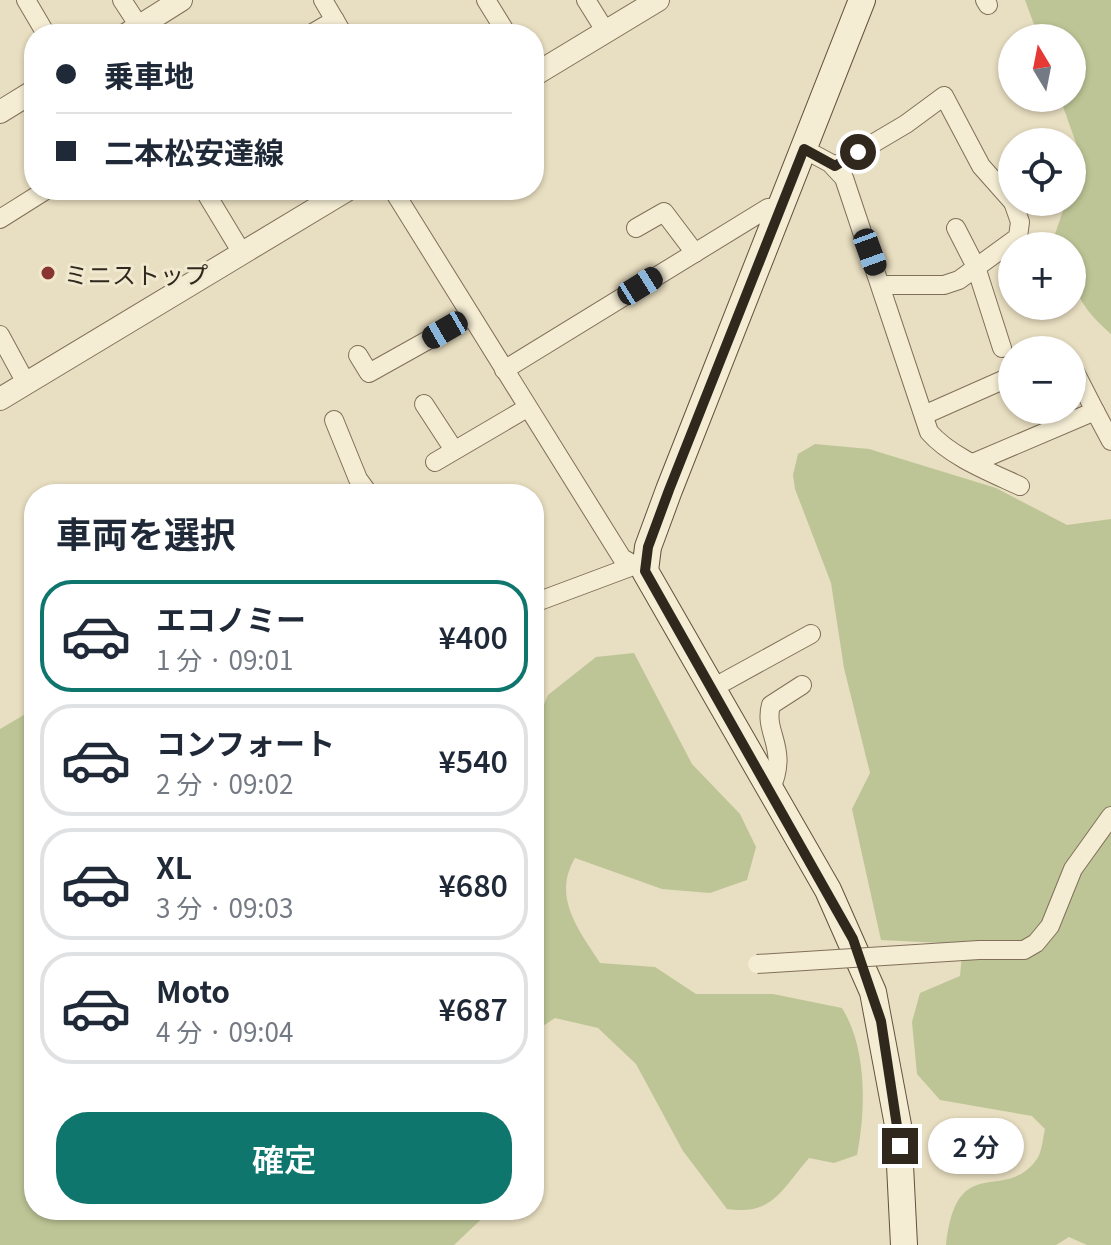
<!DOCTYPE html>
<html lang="ja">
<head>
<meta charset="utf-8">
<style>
  :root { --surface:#fff; --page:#f2f2f3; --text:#1f2937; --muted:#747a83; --line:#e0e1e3; --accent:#0f766e }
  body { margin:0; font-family:Georgia,"Noto Sans JP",serif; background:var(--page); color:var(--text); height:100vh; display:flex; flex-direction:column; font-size:30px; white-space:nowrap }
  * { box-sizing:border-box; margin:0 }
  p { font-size:26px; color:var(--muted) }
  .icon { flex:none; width:44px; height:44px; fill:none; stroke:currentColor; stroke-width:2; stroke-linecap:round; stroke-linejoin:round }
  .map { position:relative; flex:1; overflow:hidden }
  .drawer { position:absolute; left:24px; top:484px; width:520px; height:736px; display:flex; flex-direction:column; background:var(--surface); border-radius:32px; box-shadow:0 2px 6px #0004 }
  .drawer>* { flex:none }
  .banner { position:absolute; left:24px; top:24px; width:520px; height:176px; border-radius:32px; box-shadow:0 2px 6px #0004; display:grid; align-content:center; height:176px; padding:0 32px; background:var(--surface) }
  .needle { width:52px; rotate:350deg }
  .tools { position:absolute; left:998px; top:24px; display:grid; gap:16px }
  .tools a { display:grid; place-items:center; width:88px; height:88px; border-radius:50%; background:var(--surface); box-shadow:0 2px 6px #0004; font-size:40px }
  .end { position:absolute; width:36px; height:36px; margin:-18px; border:10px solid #31281d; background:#fff; box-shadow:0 0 0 4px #fff }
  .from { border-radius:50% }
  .bubble { position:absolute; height:56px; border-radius:28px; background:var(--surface); box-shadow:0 2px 6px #0004; font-size:26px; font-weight:600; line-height:56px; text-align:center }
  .car { position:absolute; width:24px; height:48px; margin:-24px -12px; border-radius:10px; box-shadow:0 0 6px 2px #0007; background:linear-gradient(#222 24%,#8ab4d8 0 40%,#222 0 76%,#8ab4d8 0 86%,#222 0) }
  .banner b { display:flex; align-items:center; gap:28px; height:76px; font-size:30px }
  .banner b+b { border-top:2px solid var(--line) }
  .banner i { width:20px; height:20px; background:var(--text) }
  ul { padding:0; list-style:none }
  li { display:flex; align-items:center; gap:24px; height:112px; margin:0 16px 12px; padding:0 16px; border:4px solid var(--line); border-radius:32px }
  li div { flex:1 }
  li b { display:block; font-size:30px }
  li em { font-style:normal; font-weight:600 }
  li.active { border-color:var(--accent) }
  li>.icon { width:72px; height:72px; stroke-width:1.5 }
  h2 { padding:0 32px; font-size:36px; line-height:96px }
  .cta { display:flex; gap:16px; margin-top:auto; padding:16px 32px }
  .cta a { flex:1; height:92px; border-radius:32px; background:var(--accent); color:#fff; font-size:32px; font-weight:600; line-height:92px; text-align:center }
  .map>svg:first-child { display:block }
  .green { fill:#bdc596 }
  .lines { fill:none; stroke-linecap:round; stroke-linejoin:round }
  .minor-casing { stroke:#80705a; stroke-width:20 }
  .tertiary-casing { stroke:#80705a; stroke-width:24 }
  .secondary-casing { stroke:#61513e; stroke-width:28 }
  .minor { stroke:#f4ecd3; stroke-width:18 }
  .tertiary { stroke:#f4ecd3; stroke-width:22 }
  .secondary { stroke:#f4ecd3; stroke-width:26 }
  .minor-bridge-casing { stroke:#80705a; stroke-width:20; stroke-linecap:butt }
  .minor-bridge { stroke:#f4ecd3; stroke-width:18 }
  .route { stroke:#31281d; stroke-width:10 }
  .poi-dot { fill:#883431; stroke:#f1e9cf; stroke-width:3 }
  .labels { text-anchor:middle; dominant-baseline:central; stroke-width:6; stroke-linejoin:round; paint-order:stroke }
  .poi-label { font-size:24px; fill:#31281d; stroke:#f1e9cf; text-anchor:start }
</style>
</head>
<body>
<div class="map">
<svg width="1111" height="1245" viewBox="0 0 1111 1245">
  <rect width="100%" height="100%" fill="#e8dec1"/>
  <g class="green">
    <path d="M1025,0H1111V334C1078,305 1072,290 1072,246H1058L1054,237L1066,202H1072V184L1081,157L1060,98H1072V38H1039Z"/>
    <path d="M815,444L869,449L996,488L1067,525L1111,519V1245H1087L1069,1237L1056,1245H946C957,1149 1004,1205 1037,1159C1042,1152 1043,1137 1045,1129L1032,1116L940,1100L917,1074L912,1022L920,993L960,976L963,944L881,940L852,809L870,773L844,668L831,583L795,489L793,475L798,454Z"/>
    <path d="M634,653L692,764L740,814L756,847L747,880L710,893L662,889L575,858C552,897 578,929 600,963L655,967L696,994H773L842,1008C867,1048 866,1109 857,1155L834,1163L809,1158C782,1189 773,1216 727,1209L683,1151L636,1064L598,1028L555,1018L534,1032V728L548,695L596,657Z"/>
    <polygon points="34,709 34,1210 491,1210 454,1245 0,1245 0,729"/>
  </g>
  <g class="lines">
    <defs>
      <g id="minor">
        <polyline points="26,0 46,34"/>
        <polyline points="122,0 139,26"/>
        <polyline points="323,0 343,34"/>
        <polyline points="486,0 507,34"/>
        <polyline points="586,0 606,32"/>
        <polyline points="985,0 988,5"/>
        <polyline points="311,34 335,20"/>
        <path d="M804,149L830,163L844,178L929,432C951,457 990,472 1020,486"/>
        <polyline points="835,166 906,124 944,96 981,166 1012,201"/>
        <polyline points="204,190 242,253"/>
        <polyline points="393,190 622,558 645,571"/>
        <polyline points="0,219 46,190"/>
        <polyline points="636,228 664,212 695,253"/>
        <polyline points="956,228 976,267 1002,348"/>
        <polyline points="882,285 944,285 959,280 1018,237 1020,222 1013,202"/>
        <polyline points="0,335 26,383"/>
        <polyline points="358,355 369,373 471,316"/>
        <polyline points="504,370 768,208 780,207"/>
        <polyline points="424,404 454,450"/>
        <polyline points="1095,411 1111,441"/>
        <polyline points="924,415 1012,376"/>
        <polyline points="334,420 358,479 369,494"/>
        <polyline points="435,462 527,408"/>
        <polyline points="973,463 1095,411 1072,366"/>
        <polyline points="534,603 633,566"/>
        <polyline points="711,689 811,634"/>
        <path d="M770,791C790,747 763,734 771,705L802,685"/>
        <polyline points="979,950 1024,950 1036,943 1050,926 1073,869 1111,816"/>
      </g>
      <g id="tertiary">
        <polyline points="127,34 181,0"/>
        <polyline points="534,75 658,0"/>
        <polyline points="0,112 34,91"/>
        <polyline points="0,399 347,190"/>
      </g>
      <polyline id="secondary" points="862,0 669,490 648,547 645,571 828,890 873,992 898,1125 904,1245"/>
    </defs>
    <use href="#minor" class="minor-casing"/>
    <use href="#tertiary" class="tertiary-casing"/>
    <use href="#secondary" class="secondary-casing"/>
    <use href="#minor" class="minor"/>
    <use href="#tertiary" class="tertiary"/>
    <use href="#secondary" class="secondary"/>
    <defs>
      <polyline id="minor-bridge" points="757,964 979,950"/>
    </defs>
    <use href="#minor-bridge" class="minor-bridge-casing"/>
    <use href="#minor-bridge" class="minor-bridge"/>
  </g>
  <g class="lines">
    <polyline class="route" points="858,152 835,166 804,149 669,490 648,547 645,571 853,939 881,1021 900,1146"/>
  </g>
  <circle class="poi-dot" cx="48" cy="273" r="8"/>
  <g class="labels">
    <g class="poi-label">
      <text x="64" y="273">ミニストップ</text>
    </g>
  </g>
</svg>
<div class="tools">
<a><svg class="needle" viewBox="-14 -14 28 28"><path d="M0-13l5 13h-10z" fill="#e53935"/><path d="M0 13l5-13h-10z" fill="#747a83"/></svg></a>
<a><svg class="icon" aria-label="locate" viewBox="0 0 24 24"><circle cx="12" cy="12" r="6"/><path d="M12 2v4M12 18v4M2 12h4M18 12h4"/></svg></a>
<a>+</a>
<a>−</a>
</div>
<i class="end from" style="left:858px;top:152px"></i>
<i class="end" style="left:900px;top:1146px"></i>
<div class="bubble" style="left:928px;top:1118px;width:96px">2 分</div>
<i class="car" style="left:870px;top:252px;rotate:160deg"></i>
<i class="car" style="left:640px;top:286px;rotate:58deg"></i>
<i class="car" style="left:445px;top:330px;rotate:240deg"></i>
<div class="banner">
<b><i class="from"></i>乗車地</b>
<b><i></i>二本松安達線</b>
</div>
<section class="drawer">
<h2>車両を選択</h2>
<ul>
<li class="active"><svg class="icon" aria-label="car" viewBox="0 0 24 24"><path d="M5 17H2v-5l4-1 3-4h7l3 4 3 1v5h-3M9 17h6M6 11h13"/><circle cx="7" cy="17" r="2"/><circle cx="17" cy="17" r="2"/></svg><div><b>エコノミー</b><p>1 分 · 09:01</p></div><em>¥400</em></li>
<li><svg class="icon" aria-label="car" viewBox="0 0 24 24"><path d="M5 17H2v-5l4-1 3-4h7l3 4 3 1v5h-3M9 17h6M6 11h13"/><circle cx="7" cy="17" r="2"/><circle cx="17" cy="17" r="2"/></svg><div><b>コンフォート</b><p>2 分 · 09:02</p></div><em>¥540</em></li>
<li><svg class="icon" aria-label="car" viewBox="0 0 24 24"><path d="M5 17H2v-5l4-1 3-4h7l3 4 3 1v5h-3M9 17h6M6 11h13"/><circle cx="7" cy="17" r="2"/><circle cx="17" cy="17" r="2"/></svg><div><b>XL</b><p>3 分 · 09:03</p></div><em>¥680</em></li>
<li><svg class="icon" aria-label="car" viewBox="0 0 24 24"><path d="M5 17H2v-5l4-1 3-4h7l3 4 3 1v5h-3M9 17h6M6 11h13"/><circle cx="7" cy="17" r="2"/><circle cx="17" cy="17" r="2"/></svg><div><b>Moto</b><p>4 分 · 09:04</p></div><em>¥687</em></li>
</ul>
<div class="cta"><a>確定</a></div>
</section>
</div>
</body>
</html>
